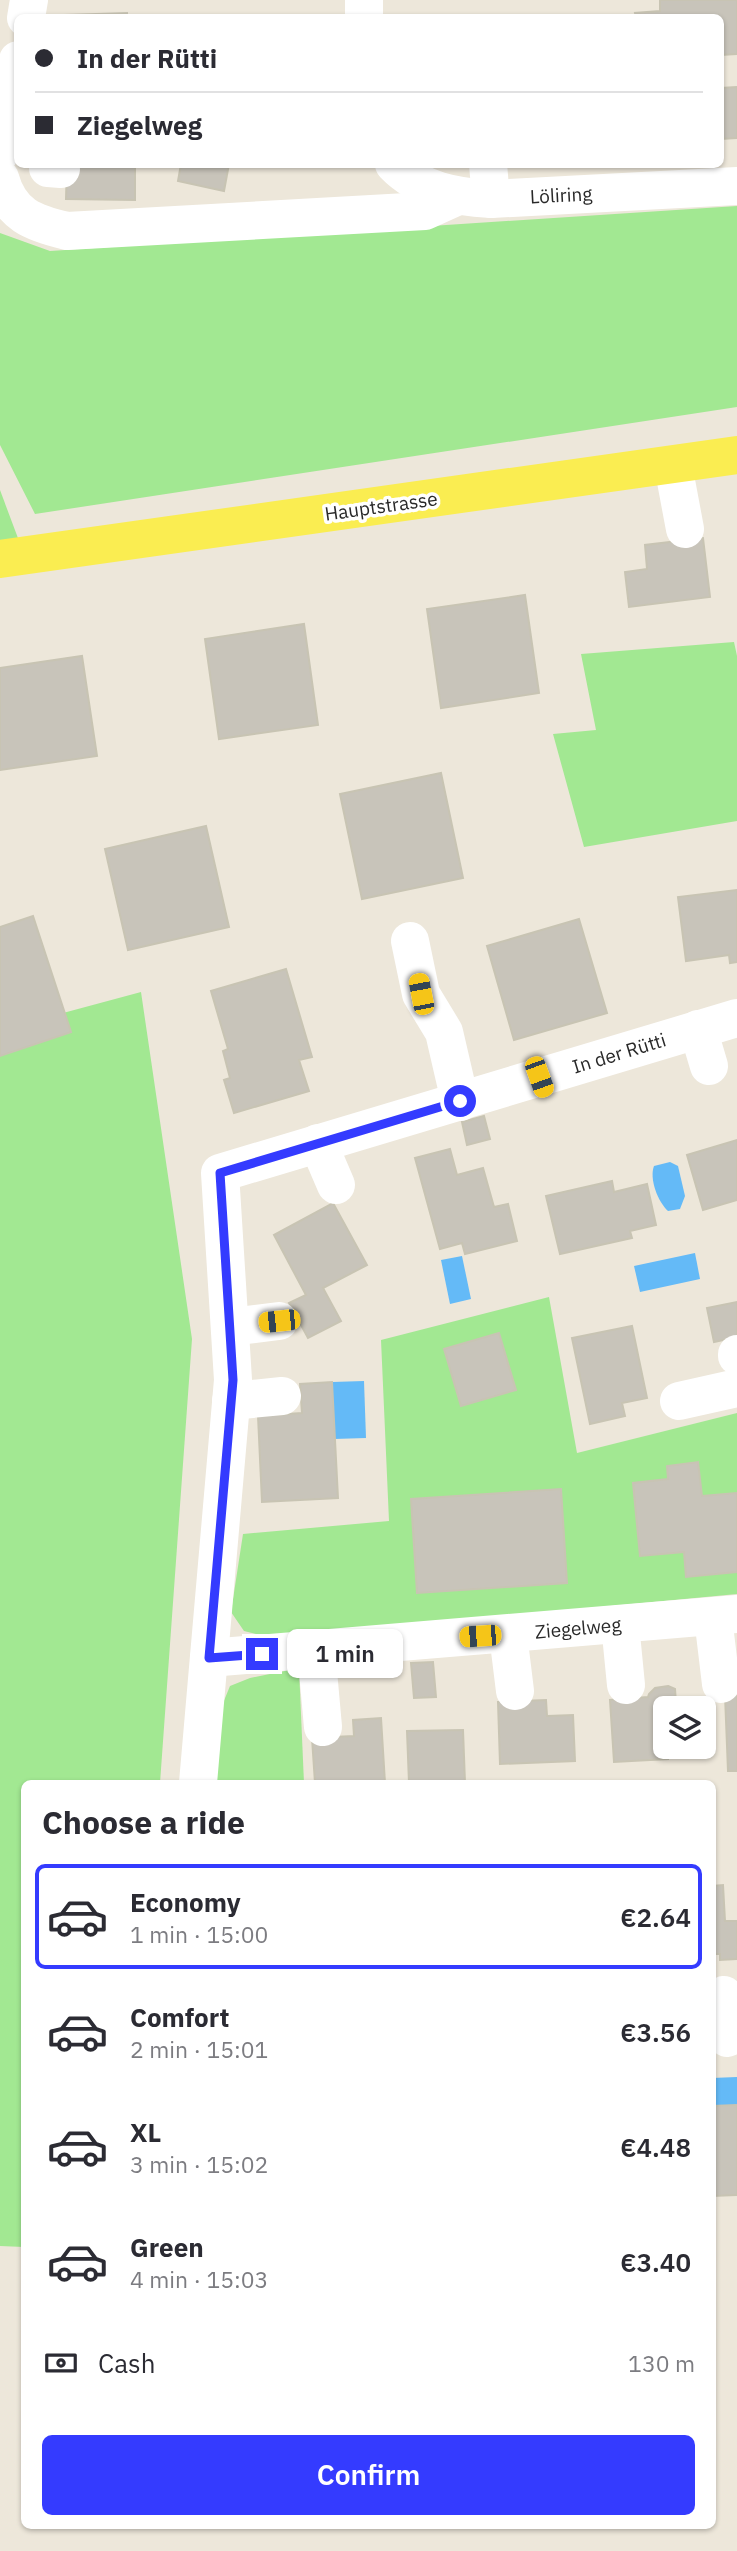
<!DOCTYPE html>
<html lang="en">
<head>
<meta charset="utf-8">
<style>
  :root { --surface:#fff; --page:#f2f2f3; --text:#2b2b33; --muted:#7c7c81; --line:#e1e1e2; --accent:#343bff }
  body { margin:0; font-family:"IBM Plex Sans",sans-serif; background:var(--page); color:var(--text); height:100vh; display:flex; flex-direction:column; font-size:26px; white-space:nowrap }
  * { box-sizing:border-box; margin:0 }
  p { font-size:23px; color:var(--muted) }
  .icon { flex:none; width:38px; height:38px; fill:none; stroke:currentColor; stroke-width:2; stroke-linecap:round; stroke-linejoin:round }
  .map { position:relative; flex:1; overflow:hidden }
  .sheet { position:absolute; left:21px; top:1780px; width:695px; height:749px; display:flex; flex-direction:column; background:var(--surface); border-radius:10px; box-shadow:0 2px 5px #0004 }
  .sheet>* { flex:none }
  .top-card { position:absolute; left:14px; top:14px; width:710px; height:154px; border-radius:10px; box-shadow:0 2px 5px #0004; display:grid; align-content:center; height:154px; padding:0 21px; background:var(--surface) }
  .buttons { position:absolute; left:653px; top:1696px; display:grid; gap:14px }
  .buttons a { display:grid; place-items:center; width:63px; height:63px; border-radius:10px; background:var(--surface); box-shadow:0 2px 5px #0004; font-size:35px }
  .end { position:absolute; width:32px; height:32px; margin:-16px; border:9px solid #343bff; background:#fff; box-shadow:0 0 0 4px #fff }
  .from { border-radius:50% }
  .bubble { position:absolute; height:49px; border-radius:10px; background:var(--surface); box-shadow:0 2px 5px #0004; font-size:23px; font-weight:600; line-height:49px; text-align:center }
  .car { position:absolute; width:21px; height:42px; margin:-21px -10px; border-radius:9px; box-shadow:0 0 5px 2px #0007; background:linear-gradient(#f5c518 24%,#345 0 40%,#f5c518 0 76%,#345 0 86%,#f5c518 0) }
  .top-card b { display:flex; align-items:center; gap:24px; height:66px; font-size:26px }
  .top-card b+b { border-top:2px solid var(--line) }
  .top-card i { width:18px; height:18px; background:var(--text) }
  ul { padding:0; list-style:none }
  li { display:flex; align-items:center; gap:21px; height:105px; margin:0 14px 10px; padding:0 7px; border:4px solid transparent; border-radius:10px }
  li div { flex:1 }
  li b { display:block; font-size:26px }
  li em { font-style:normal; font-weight:600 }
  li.selected { border-color:var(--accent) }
  li>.icon { width:63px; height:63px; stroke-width:1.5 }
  h2 { padding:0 21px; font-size:32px; line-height:84px }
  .pay { display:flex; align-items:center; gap:18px; height:77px; padding:0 21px; font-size:26px }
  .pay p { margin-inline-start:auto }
  .action { display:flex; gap:14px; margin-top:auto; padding:14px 21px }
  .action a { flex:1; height:80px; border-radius:10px; background:var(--accent); color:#fff; font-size:28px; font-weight:600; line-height:80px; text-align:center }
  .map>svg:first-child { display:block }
  .green { fill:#a2e892 }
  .water { fill:#64baf7 }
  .building { fill:#c8c4ba; stroke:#c8c4b3; stroke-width:2 }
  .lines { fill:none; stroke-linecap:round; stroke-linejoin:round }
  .minor { stroke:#fff; stroke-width:38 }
  .major { stroke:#faed51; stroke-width:38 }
  .route { stroke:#343bff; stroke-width:9 }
  .labels { text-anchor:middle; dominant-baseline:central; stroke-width:7; stroke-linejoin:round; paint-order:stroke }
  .street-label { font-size:19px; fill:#292929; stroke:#fff }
</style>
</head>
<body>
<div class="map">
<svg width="737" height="2551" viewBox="0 0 737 2551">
  <rect width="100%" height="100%" fill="#ede7da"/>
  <g class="green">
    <polygon points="737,206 737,407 35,514 0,445 0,233 50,251"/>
    <polygon points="0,490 25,557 0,559"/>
    <polygon points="734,642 737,656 737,821 584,847 553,734 596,730 581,654"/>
    <polygon points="141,992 192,1339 160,1783 24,1783 24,2247 0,2246 0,1030"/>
    <polygon points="549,1297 577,1453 737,1413 737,1594 272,1638 244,1631 231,1612 243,1534 389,1521 381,1340"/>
    <polygon points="299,1668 304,1783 213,1783 221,1708 230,1686 250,1678"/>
  </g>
  <g class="water">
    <path d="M670,1162L678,1166L685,1196L680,1209L668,1211C658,1202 649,1179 654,1166Z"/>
    <polygon points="695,1253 700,1279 640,1292 634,1266"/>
    <polygon points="462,1256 471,1299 450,1304 441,1260"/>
    <polygon points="364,1381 366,1438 334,1439 332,1382"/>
    <polygon points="737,2077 737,2105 712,2106 712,2078"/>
  </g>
  <g class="building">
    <polygon points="660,0 737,0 737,54 721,55 721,18 636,18 635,13 660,11"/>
    <polygon points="127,13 127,18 65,18 65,15"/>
    <polygon points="737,87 737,138 721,139 721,88"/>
    <polygon points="67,164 135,164 135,200 66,199"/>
    <polygon points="181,164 229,164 224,191 178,181"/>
    <polygon points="703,538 710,597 629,607 625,572 647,569 645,545"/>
    <polygon points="525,595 539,693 441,708 427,609"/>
    <polygon points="304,624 318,725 219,739 205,639"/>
    <polygon points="82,656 97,756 0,770 0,668"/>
    <polygon points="441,773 463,878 362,899 340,794"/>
    <polygon points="206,826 229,927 128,950 105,849"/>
    <polygon points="737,890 737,962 730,963 729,955 686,961 678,897"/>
    <polygon points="33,916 71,1032 0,1056 0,927"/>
    <polygon points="579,919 607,1013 514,1040 487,946"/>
    <polygon points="286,969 312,1057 299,1060 309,1091 234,1113 224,1080 230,1078 223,1051 228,1049 211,991"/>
    <polygon points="484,1116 490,1139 467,1145 462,1122"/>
    <polygon points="737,1140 737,1200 703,1210 687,1155"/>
    <polygon points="450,1149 457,1175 483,1168 494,1207 508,1204 517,1241 465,1254 462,1243 440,1249 415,1158"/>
    <polygon points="612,1181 614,1192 647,1184 656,1225 630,1231 632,1238 560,1254 546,1196"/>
    <polygon points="333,1203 367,1265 323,1288 341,1321 308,1338 289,1303 306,1295 274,1235"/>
    <polygon points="737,1302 737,1337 714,1342 707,1308"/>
    <polygon points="632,1326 647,1398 622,1403 625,1416 590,1424 572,1338"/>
    <polygon points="499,1333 516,1390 461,1406 444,1349"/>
    <polygon points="332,1382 338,1498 262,1502 258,1416 302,1413 300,1384"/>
    <polygon points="698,1462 702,1496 737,1493 737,1572 686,1577 684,1552 640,1556 633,1483 668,1479 667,1466"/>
    <polygon points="561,1489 567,1583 417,1593 411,1499"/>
    <polygon points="433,1662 436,1697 414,1698 411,1663"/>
    <polygon points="668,1686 675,1689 676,1703 664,1703 668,1759 614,1762 610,1700 648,1697 649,1694 655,1688"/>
    <polygon points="725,1695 737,1695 737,1771 728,1771"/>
    <polygon points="546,1700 547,1716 573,1715 575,1761 500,1764 498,1702"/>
    <polygon points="381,1718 385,1783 315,1783 312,1738 354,1736 353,1720"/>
    <polygon points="463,1730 465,1783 409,1783 407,1731"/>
    <polygon points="723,1885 725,1921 737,1921 737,1959 720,1960 720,1954 712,1954 712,1886"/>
    <polygon points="737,2105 737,2195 712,2196 712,2106"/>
  </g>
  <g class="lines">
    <g class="minor">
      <polyline points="26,18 29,0"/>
      <polyline points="364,18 364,0"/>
      <polyline points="0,153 18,60"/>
      <polyline points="48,164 48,168 61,169"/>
      <path d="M394,164C420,191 456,197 491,199L737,186"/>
      <polyline points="488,164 491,199"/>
      <path d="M0,178C10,215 33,223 67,231L425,211L456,197"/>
      <polyline points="673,465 685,529"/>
      <polyline points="410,941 421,994 444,1032 460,1101"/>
      <polyline points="698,1029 709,1066"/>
      <polyline points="318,1143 336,1185"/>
      <polyline points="230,1327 279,1321"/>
      <polyline points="737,1354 737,1356"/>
      <polyline points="231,1401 282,1396"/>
      <polyline points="679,1401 737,1388"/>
      <polyline points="713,1617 721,1684"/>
      <polyline points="620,1624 626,1685"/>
      <polyline points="508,1634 515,1691"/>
      <polyline points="316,1649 323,1727"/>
      <polyline points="209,1658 737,1614"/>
      <polyline points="198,1783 233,1380 220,1173 737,1018"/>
      <polyline points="724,1995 727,2038"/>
    </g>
    <polyline class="major" points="0,559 737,455"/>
  </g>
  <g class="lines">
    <polyline class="route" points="262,1654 209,1658 233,1380 220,1173 460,1101"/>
  </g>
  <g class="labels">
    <g class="street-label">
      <text transform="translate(561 195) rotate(-3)">Löliring</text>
      <text transform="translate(381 506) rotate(-8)">Hauptstrasse</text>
      <text transform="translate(619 1053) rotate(-17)">In der Rütti</text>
      <text transform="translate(578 1628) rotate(-5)">Ziegelweg</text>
    </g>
  </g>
</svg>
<div class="buttons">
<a><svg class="icon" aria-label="layers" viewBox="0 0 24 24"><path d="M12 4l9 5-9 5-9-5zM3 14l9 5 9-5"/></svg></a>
</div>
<i class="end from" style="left:460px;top:1101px"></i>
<i class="end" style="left:262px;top:1654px"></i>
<div class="bubble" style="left:287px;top:1629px;width:116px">1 min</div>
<i class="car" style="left:421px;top:994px;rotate:349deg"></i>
<i class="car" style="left:539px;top:1077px;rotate:160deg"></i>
<i class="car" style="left:279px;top:1321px;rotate:264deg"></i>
<i class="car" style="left:480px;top:1636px;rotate:266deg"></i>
<div class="top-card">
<b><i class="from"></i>In der Rütti</b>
<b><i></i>Ziegelweg</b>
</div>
<section class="sheet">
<h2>Choose a ride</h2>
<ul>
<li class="selected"><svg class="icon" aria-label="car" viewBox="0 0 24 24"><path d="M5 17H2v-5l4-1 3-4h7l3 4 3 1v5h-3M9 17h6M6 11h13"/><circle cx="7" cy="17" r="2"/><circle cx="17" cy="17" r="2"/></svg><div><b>Economy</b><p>1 min · 15:00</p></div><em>€2.64</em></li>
<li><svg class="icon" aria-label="car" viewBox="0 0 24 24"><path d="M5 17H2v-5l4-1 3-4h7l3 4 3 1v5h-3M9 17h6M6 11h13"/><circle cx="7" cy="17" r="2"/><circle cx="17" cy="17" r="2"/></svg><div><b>Comfort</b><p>2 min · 15:01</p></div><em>€3.56</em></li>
<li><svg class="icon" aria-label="car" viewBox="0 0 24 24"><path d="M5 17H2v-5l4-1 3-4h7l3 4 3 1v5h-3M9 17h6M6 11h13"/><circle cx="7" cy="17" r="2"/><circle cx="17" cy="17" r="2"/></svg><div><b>XL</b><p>3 min · 15:02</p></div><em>€4.48</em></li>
<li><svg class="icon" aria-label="car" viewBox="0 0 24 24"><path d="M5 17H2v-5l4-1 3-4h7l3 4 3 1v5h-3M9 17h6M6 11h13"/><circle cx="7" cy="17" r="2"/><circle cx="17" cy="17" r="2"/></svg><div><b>Green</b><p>4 min · 15:03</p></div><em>€3.40</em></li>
</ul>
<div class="pay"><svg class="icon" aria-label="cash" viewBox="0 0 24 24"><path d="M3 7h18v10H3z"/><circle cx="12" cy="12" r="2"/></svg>Cash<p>130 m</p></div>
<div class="action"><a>Confirm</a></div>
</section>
</div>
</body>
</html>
